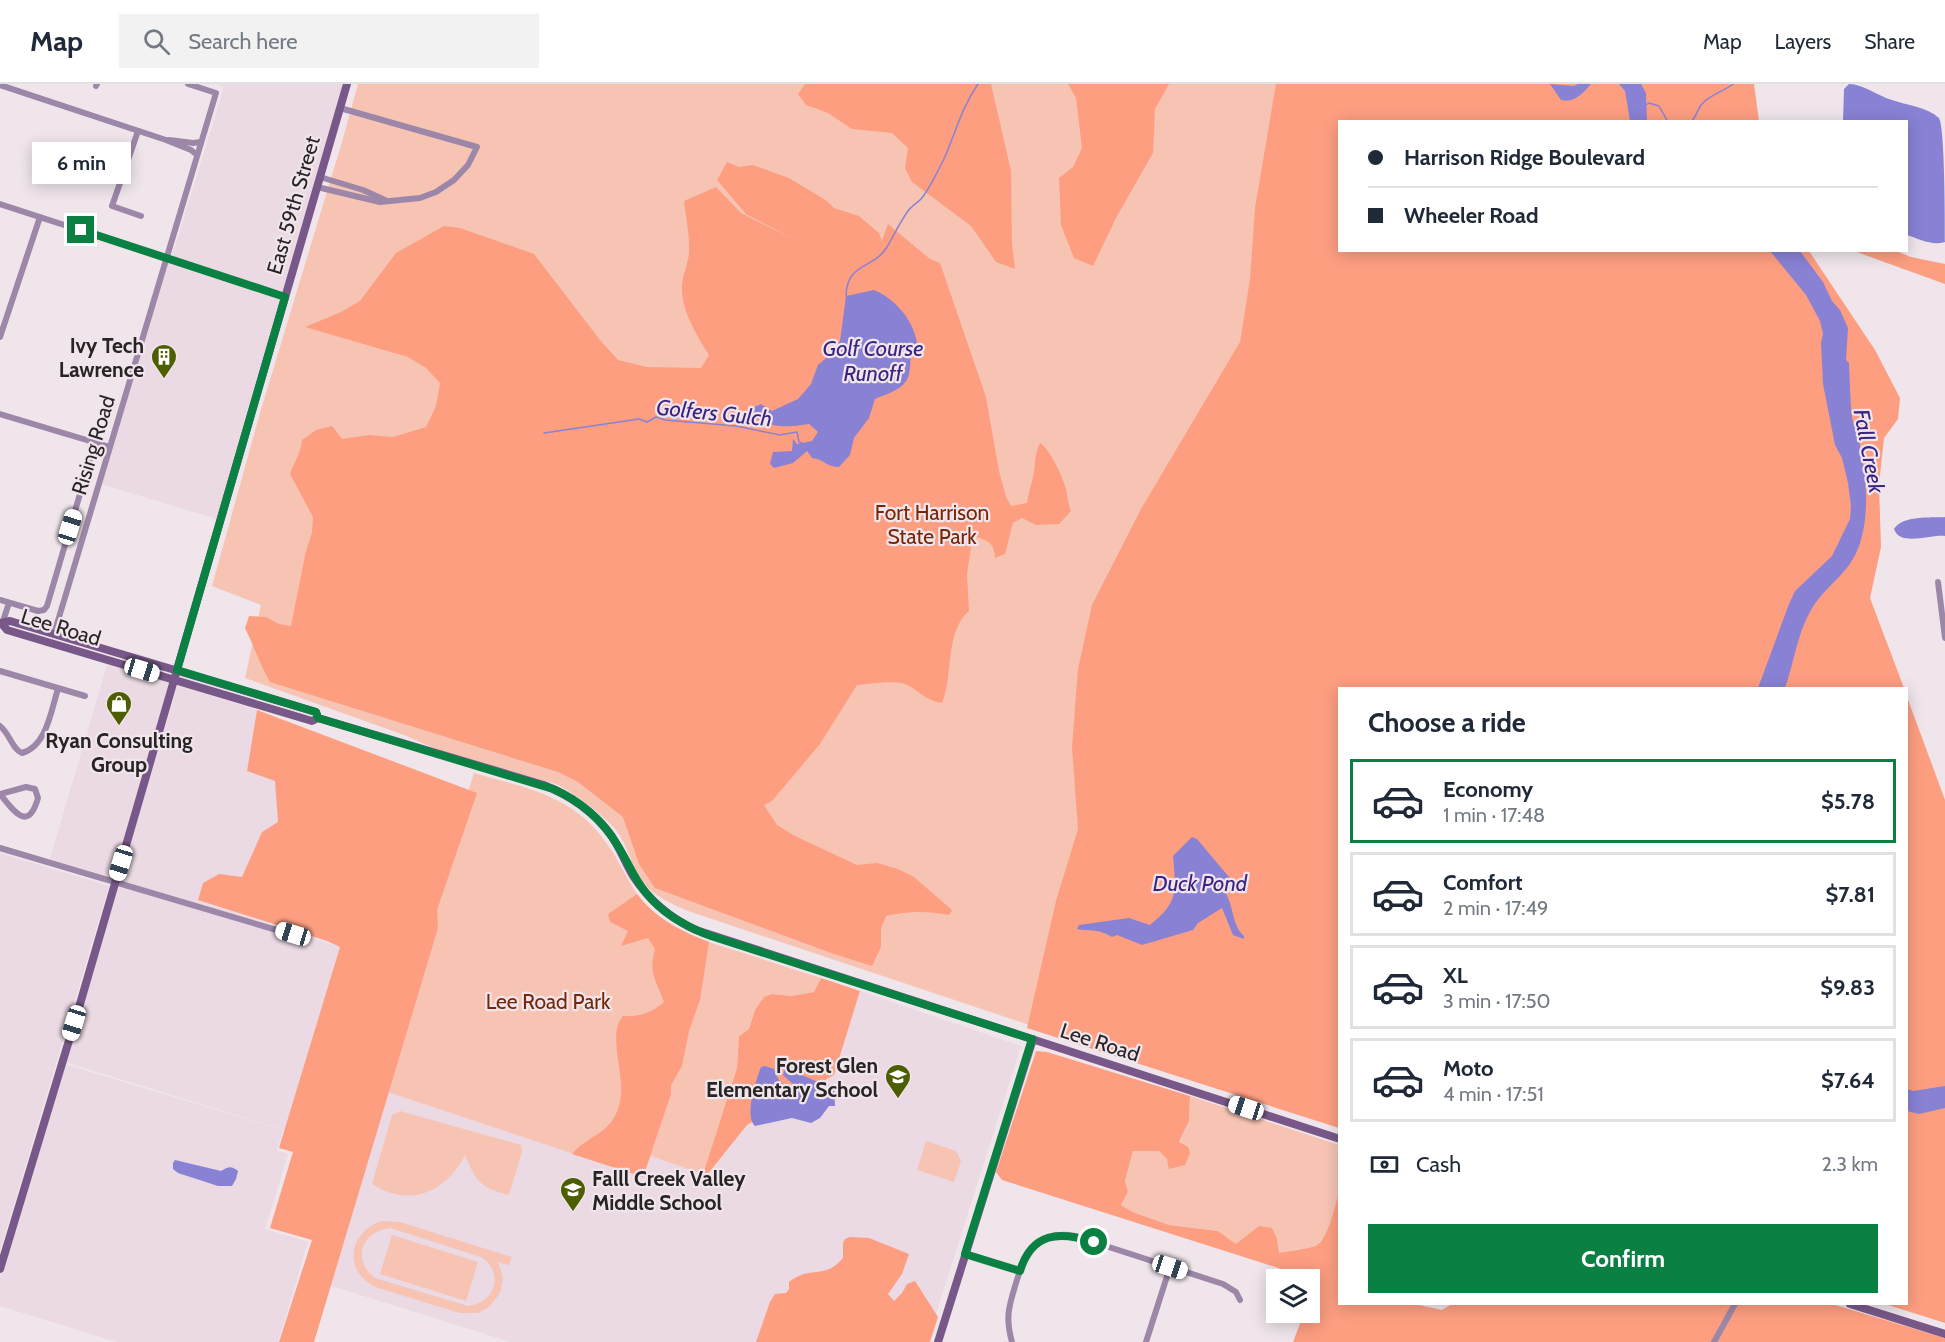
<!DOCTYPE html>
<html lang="en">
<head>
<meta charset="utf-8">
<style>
  :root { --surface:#fff; --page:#f2f2f3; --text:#1f2937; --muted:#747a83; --line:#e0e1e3; --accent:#0b8043 }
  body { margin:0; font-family:Cabin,sans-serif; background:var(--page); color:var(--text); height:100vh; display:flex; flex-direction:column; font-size:22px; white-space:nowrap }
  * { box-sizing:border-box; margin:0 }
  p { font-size:20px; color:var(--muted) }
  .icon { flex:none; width:33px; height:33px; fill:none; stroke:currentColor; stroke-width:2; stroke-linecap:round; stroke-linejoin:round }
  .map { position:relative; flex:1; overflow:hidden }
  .panel { position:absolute; left:1338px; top:603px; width:570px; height:618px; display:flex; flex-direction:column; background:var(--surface); border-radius:0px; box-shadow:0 3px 15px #0003 }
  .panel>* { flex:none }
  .hud { position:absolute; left:1338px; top:36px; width:570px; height:132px; border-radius:0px; box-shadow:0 3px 15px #0003; display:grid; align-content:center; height:132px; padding:0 30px; background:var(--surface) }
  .fabs { position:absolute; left:1266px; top:1185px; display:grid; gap:12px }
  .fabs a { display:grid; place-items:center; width:54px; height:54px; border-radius:0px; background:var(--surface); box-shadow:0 3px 15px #0003; font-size:30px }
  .end { position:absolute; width:27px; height:27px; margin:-14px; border:8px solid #0b8043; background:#fff; box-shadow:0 0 0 3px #fff }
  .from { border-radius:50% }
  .bubble { position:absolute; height:42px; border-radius:0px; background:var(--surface); box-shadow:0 3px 15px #0003; font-size:20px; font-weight:800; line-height:42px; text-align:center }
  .car { position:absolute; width:18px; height:36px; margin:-18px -9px; border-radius:8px; box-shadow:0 0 4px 2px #0007; background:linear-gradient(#fff 24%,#345 0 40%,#fff 0 76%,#345 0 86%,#fff 0) }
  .hud b { display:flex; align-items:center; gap:21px; height:57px; font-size:22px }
  .hud b+b { border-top:2px solid var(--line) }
  .hud i { width:15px; height:15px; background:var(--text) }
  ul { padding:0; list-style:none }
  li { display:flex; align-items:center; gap:18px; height:84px; margin:0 12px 9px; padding:0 18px; border:3px solid var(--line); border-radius:0px }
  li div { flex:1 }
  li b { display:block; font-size:22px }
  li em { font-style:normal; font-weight:800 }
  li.on { border-color:var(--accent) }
  li>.icon { width:54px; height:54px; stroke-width:1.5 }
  h2 { padding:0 30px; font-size:27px; line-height:72px }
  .pay { display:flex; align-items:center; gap:15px; height:66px; padding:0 30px; font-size:22px }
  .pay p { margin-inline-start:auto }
  .button { display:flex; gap:12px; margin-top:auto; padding:12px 30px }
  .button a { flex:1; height:69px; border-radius:0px; background:var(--accent); color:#fff; font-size:24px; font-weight:800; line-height:69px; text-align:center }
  header { display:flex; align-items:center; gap:36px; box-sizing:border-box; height:84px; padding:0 30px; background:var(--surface); border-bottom:2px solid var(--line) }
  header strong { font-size:28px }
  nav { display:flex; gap:33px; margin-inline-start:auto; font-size:21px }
  .search { width:420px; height:54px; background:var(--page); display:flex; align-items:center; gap:15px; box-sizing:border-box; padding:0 21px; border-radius:0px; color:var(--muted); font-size:22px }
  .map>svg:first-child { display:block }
  .built { fill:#ebd9e3 }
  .green { fill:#f7c4b4; fill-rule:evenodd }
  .forest { fill:#fd9e81 }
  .water { fill:#8982d4 }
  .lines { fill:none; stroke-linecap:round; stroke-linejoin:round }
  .stream { stroke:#8982d4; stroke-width:1.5 }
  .street { stroke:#9d87a8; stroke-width:6 }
  .secondary { stroke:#785888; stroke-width:8 }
  .route { stroke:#0b8043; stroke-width:8 }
  .labels { text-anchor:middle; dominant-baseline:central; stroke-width:4.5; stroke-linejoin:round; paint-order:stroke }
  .street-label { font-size:21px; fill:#282426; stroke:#efe5eb }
  .poi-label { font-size:21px; font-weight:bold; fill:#282426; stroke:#efe5eb; text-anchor:end }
  .park-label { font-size:21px; fill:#772608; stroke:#efe5eb }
  .water-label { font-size:22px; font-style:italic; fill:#3a2383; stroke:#efe5eb }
</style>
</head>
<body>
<header>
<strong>Map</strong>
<div class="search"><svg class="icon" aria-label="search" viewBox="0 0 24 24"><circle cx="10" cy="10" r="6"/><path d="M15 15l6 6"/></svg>Search here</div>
<nav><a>Map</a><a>Layers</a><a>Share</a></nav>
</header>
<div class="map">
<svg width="1945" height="1258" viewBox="0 0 1945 1258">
  <rect width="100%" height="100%" fill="#efe5eb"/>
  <g class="built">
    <polygon points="217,0 343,0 282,208 172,173 224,3"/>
    <polygon points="168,178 280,216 217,435 101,400"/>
    <polygon points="107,581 169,598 114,794 50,775"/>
    <polygon points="178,601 257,626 247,687 275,696 278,738 262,748 242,793 198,816 340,863 285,1046 65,978"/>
    <polygon points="0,769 109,802 0,1167"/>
    <polygon points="860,907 1021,962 927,1258 511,1258 319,1198 378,1005 642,1093 651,1071 707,1091 747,1041 834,991"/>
    <polygon points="64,980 283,1046 277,1066 288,1070 265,1145 308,1158 278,1258 117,1258 0,1222 0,1191"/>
  </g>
  <g class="green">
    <path d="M358,0H1673L1340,38V604L1257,1017L688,827C666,817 644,808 634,784C629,771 625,758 616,746C603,731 574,709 556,700L440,667L404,651L245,594L261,521L212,502L260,329L342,58Z"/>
    <path d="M474,689C533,706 577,712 612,767C627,791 636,816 659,834C680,850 709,858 734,866C763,875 792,885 821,894L814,908L791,912L772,910L755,926L749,945L739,952L737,984L703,1090L651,1072L643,1093L378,1005L413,883Z"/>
    <polygon points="1190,1012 1339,1061 1339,1109 1327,1150 1317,1161 1309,1164 1278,1169 1277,1155 1236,1160 1218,1147 1169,1141 1133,1128 1121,1121 1128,1108 1125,1097 1133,1067 1159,1067 1167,1075 1179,1059 1189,1037"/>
    <path d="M400,1027L521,1061L522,1068L509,1111C481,1104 476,1098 465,1071C446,1109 409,1124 372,1100L392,1031Z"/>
    <polygon points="926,1057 956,1067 961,1077 954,1098 917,1086"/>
    <path d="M381,1137L400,1138L512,1173L509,1181L498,1178L503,1193L500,1209L489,1223L478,1229H460L378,1204C343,1190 347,1149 381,1137ZM390,1144L481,1173C505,1188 495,1220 468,1222L375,1194C351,1176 362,1147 390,1144Z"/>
    <polygon points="392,1151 478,1178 466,1217 380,1190"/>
  </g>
  <g class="forest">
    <polygon points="805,0 991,0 1011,87 1012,160 1015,185 996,178 971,142 912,98 905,84 908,64 892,49 852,45 828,29 806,21 798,10"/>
    <polygon points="1068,0 1169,0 1155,25 1153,69 1117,132 1093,182 1074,174 1061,141 1059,94 1073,83 1082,64 1076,14"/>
    <polygon points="1276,0 1754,0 1759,37 1340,38 1340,166 1809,167 1875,266 1900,314 1898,335 1884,354 1879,401 1881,463 1870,514 1904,604 1340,604 1339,1044 1027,944 1056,817 1078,745 1072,663 1078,585 1092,521 1141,425 1240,258 1250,195 1255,124"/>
    <path d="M727,78L739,83L753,81L789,94L827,117L834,124L859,132L879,149L882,157L888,140L930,175L940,179L986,313L999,387L1006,413L1011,422L1027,419C1028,409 1032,399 1034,389C1035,378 1035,370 1040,359C1049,364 1061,389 1064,399C1068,409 1067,418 1071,427L1059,440L1036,441L1022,434L1013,439L1005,470L995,474C994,456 987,458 973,451L967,490L969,527C944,549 954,591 942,619C924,616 919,606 905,600C895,596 869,600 857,601L820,660L772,717L764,721L777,741L795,752L857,781L877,779L898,785L914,793L952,826L949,831C928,827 908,827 886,832L881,845V863L872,882L834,870L655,804L639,780L623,733L578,698L558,688L270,598C260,581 254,562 245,544L249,532L266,533L279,540L291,542L306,467L312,449L313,433L290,390C294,378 301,369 302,356L316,346L332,342L342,355L369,351L393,353L426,343L436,322L440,299L426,284L408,273L305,243L341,228L360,217L396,169L444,142L460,144L534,170L600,256L618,276L647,283L701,284L709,271C696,250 681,226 682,201C683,190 688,180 689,169C690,152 686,134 684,117L716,103L741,129L795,156L746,130L717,96Z"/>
    <polygon points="1854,167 1896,167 1911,173 1945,180 1945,200"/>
    <polygon points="1907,613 1945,716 1945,1239 1885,1220 1906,1220"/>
    <polygon points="257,626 477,709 437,826 438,844 314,1258 279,1258 312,1156 270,1144 293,1068 279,1064 340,863 327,857 198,816 203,799 219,790 242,793 262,748 278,738 275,697 247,687"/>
    <path d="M637,810C656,835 681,847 709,858L700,916L689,947L682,982L671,1001V1010L643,1093L572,1070C585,1054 607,1050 616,1030C632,998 604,955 623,932C640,933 651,929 664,918C656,896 648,889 655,865L648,854L621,862L628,847L610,838L608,830Z"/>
    <polygon points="821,894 860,907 834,991 747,1041 707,1091 703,1090 737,984 739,952 749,945 755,926 764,913 772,910 791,912 814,908"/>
    <path d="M1036,967L1047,968L1190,1012L1189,1037L1179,1058L1188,1063L1190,1069L1185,1081L1169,1085L1167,1075L1159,1067H1133L1125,1097L1128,1108L1121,1121L1133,1128L1169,1141L1218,1147L1236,1160L1259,1142L1272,1144L1277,1155L1279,1169C1288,1167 1310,1165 1317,1161C1329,1153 1334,1123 1339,1109L1340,1220H1414L1442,1226L1452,1220H1832L1945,1254V1258H1293L1304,1229L1310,1228V1213L1316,1196L1002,1096L996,1088Z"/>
    <path d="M850,1153L869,1154L909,1170L902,1190L888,1210L894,1217L902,1209L907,1200L915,1197L938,1233L930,1258H756L770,1218L775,1210L786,1209L789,1205V1198C813,1180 823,1197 843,1174V1159L845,1155Z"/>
  </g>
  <g class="water">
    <path d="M1550,0L1574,2L1578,0H1591C1582,10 1575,19 1561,16Z"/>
    <polygon points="1619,0 1641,0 1646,9 1647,37 1630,37 1625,7"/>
    <path d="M1849,0C1863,0 1878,12 1892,16C1906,21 1927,23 1939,34C1945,44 1945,139 1945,158C1932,162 1919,155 1907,151L1906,38L1843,37L1844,5Z"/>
    <path d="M1770,167H1800L1823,198L1832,217L1840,226L1848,244L1846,276L1849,279C1850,298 1850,316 1852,334C1853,340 1857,346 1858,352C1865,383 1870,420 1862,452C1853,490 1828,497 1811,526C1797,550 1794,579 1785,604H1758L1789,520L1795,507L1832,472L1850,435L1851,422L1848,399L1842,374L1835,361L1823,300L1821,259L1823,250L1820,237L1806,211Z"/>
    <path d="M874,206C895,215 912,234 917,258C908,272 912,275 909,290C906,305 887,310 875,315L869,334L854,354L850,371L839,383C827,383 823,375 812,374L807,367L793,379L774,384L770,380L773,368L792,367L793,355L797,360L812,357L818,348L809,340C787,343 776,345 756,334L754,323L761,320L772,327L798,315L811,300L818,281L832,269L840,257L846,212Z"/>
    <path d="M1945,433V452C1931,450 1900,463 1894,445C1903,431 1930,434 1945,433Z"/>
    <path d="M1192,753L1197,755L1229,793L1232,805L1225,808C1234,822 1232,842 1244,852V855L1233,851L1222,824L1198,839L1193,846L1142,861L1117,851L1112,853C1097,844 1093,848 1077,845L1079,841L1129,834L1150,841C1179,818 1176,807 1173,772Z"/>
    <path d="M765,982L774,985C778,996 781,1003 794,1001L783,991L785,984L818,998L834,1002L835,1022H829L820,1034L811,1039L792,1034L755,1042C744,1032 756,996 761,983Z"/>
    <polygon points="1945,1002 1945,1024 1919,1030 1907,1027 1907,1005 1913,1007"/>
    <path d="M175,1076L221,1087C228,1083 231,1081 238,1087L236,1095L232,1102H218L178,1089L173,1085V1079Z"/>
  </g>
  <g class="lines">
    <g class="stream">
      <polyline points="1646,21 1649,19 1659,22 1668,38"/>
      <path d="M1691,38C1696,33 1697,27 1701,21C1709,11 1723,8 1733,0"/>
      <path d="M846,212C847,178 873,186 887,163C894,151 900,138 908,127C912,122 917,119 921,115C929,106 936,90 942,79C955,52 960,26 978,0"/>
      <polyline points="544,349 639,335 647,338 656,333 665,336 736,342 780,351 797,348 799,358 802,359"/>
    </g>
    <g class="street">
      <polyline points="0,1 166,56 191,66 197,71"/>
      <polyline points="96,2 97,0"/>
      <polyline points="138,47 112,122 141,132"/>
      <polyline points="169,56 193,59 201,58"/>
      <polyline points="320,93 363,106 385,116"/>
      <polyline points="317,103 380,118 420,114 436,108 454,96 468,81 477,63 340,24"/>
      <polyline points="0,120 285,213"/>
      <polyline points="0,253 40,133"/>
      <polyline points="0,330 110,363"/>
      <polyline points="1938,498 1945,554"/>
      <polyline points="0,516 38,527 44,526 47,522 95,359"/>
      <polyline points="2,540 9,519"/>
      <polyline points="54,550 216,9 188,0"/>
      <polyline points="0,587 85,612"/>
      <path d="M0,642C10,650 12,665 22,669C47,662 51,626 58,605"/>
      <path d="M26,703L35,705L38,714C28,749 14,727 0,710Z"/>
      <polyline points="0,764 307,855"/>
      <polyline points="965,1170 1019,1187"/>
      <path d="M1012,1258C1005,1233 1009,1222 1016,1199C1025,1169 1039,1145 1075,1152L1223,1200L1236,1208L1240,1216"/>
      <polyline points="1146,1258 1170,1183"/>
      <polyline points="1714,1258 1735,1220"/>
    </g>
    <g class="secondary">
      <path d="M0,539L10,537L316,628L318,634L544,701C569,711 591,726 608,747C619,761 624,777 633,792C649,816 670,834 696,846L1340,1055"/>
      <polyline points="2,540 7,546 312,637 318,634"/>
      <polyline points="0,1185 80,920 347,0"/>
      <polyline points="1850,1220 1945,1250"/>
      <polyline points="938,1258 1033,955"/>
    </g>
  </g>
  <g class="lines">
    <path class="route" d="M81,146L285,213L177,586L316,628L318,634L553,705C580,717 603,737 618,762C628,778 634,795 646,809C663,830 686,843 711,852L1032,955L965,1170L1020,1187C1032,1148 1059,1147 1094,1158"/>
  </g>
  <defs>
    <symbol id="building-pin" viewBox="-11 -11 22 30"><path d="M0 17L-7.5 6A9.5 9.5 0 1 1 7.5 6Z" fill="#4d5e00" stroke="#efe5eb"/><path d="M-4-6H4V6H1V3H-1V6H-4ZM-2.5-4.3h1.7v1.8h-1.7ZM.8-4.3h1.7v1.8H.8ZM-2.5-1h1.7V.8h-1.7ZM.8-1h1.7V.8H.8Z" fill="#fff"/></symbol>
    <symbol id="shop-pin" viewBox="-11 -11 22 30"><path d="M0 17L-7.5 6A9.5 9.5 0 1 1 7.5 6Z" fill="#4d5e00" stroke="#efe5eb"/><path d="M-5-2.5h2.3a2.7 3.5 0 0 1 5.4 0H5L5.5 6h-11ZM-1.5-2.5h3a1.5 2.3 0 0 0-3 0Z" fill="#fff"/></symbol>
    <symbol id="school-pin" viewBox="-11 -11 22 30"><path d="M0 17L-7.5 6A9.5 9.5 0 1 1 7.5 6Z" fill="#4d5e00" stroke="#efe5eb"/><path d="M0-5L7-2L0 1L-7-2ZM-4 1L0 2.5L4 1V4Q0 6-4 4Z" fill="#fff"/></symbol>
  </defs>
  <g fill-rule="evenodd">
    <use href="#building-pin" x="149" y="258" width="30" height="40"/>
    <use href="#shop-pin" x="104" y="605" width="30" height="40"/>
    <use href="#school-pin" x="883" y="978" width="30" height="40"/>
    <use href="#school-pin" x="558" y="1091" width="30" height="40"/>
  </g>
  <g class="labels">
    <g class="street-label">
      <text transform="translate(293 121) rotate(-74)">East 59th Street</text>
      <text transform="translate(93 361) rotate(-73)">Rising Road</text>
      <text transform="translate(61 543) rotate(17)">Lee Road</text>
      <text transform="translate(1100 958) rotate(18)">Lee Road</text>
    </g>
    <g class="poi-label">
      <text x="144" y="261">Ivy Tech<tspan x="144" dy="24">Lawrence</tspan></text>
      <text x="119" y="656" text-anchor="middle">Ryan Consulting<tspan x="119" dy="24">Group</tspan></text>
      <text x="878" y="981">Forest Glen<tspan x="878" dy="24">Elementary School</tspan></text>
      <text x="592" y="1094" text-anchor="start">Falll Creek Valley<tspan x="592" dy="24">Middle School</tspan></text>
    </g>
    <g class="park-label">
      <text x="932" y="428">Fort Harrison<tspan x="932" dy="24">State Park</tspan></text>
      <text x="548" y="917">Lee Road Park</text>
    </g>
    <g class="water-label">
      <text x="873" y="264">Golf Course<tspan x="873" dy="25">Runoff</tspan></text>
      <text transform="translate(714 329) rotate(6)">Golfers Gulch</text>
      <text transform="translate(1869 367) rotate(79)">Fall Creek</text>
      <text x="1200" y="799">Duck Pond</text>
    </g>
  </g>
</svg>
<div class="fabs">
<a><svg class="icon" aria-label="layers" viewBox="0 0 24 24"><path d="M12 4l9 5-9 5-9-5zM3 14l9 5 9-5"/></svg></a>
</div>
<i class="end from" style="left:1094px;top:1158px"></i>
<i class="end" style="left:81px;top:146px"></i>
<div class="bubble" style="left:32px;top:58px;width:99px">6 min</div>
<i class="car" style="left:70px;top:443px;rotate:17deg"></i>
<i class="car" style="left:142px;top:586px;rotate:107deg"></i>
<i class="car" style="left:121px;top:779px;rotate:197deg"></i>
<i class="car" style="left:293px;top:850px;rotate:287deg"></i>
<i class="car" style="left:74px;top:939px;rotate:197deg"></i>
<i class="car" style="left:1246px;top:1024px;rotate:288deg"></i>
<i class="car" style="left:1170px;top:1183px;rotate:108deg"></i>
<div class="hud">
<b><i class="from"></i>Harrison Ridge Boulevard</b>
<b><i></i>Wheeler Road</b>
</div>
<section class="panel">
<h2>Choose a ride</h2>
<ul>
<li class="on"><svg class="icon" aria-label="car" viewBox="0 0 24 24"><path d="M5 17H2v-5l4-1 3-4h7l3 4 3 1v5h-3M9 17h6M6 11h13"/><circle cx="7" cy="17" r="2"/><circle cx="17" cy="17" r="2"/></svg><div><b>Economy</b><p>1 min · 17:48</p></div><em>$5.78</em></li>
<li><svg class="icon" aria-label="car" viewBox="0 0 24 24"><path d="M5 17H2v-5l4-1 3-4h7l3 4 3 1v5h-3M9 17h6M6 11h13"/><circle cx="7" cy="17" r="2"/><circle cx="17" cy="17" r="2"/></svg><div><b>Comfort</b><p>2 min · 17:49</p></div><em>$7.81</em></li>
<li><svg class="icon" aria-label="car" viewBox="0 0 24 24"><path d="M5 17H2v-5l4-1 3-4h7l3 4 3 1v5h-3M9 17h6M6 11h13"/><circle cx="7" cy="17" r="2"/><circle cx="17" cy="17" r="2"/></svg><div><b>XL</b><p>3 min · 17:50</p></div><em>$9.83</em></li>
<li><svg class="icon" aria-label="car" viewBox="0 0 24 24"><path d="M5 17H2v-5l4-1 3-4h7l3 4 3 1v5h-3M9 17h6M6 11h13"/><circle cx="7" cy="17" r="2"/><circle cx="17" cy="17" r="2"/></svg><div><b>Moto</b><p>4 min · 17:51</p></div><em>$7.64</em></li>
</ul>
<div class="pay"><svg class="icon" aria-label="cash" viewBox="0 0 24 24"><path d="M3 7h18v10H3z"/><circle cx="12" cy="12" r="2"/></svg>Cash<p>2.3 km</p></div>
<div class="button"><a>Confirm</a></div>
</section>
</div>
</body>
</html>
